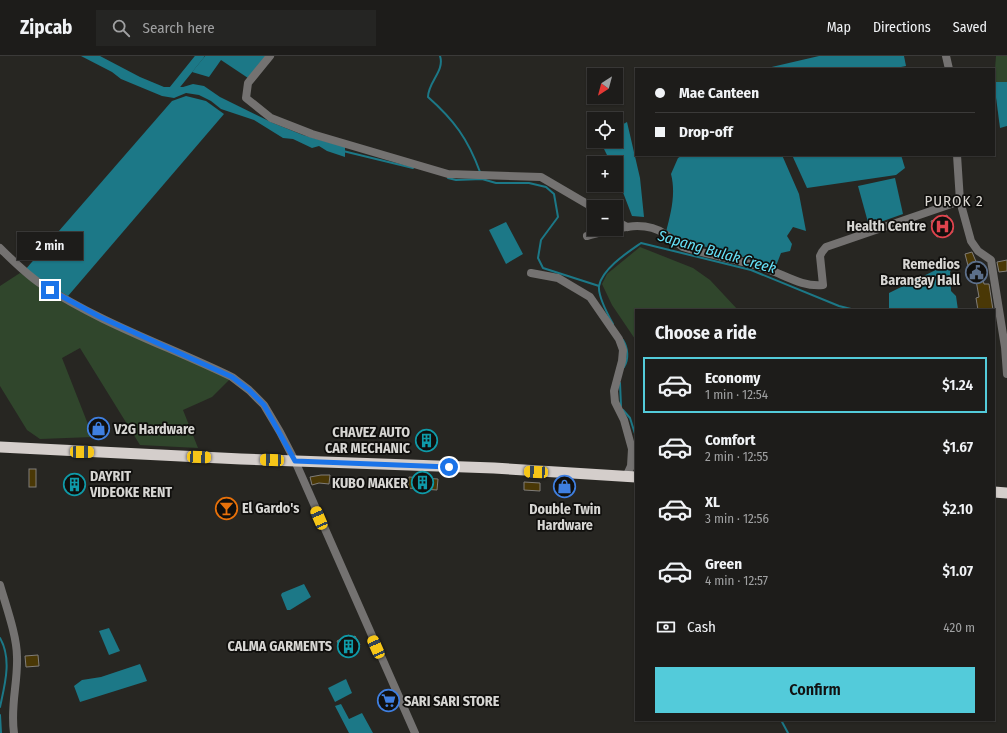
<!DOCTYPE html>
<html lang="en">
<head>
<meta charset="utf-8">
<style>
  :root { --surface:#1d1c1a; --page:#252523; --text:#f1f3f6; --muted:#a0a1a2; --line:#3b3a39; --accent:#53cbda }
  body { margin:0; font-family:"Fira Sans Condensed",sans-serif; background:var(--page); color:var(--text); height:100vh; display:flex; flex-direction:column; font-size:15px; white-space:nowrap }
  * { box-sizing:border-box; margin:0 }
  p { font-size:13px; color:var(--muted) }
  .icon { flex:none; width:22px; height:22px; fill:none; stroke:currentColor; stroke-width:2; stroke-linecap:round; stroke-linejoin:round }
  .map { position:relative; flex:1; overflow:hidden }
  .drawer { position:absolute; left:635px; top:253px; width:360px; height:412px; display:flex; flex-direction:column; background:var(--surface); border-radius:0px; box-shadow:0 1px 3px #0004,0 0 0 1px var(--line) }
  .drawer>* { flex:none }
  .guide { position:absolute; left:635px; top:12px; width:360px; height:88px; border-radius:0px; box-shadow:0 1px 3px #0004,0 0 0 1px var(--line); display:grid; align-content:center; height:88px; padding:0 20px; background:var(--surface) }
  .needle { width:26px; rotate:216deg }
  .fabs { position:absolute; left:587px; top:12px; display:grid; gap:8px }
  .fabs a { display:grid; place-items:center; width:36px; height:36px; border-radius:0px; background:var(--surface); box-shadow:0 1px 3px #0004,0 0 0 1px var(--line); font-size:20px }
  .end { position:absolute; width:18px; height:18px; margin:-9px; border:5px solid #1a73e8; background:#fff; box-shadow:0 0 0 2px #fff }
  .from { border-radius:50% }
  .bubble { position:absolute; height:28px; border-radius:0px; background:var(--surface); box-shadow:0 1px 3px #0004,0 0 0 1px var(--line); font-size:13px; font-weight:600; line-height:28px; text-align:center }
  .car { position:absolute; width:12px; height:24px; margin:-12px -6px; border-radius:5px; box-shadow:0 0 3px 1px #0007; background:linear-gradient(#f5c518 24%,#345 0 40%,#f5c518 0 76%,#345 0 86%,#f5c518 0) }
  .guide b { display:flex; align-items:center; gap:14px; height:38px; font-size:15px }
  .guide b+b { border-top:1px solid var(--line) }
  .guide i { width:10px; height:10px; background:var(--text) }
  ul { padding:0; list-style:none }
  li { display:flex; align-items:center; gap:12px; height:56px; margin:0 8px 6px; padding:0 12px; border:2px solid transparent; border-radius:0px }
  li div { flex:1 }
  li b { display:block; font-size:15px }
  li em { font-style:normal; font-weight:600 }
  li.current { border-color:var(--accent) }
  li>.icon { width:36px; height:36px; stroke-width:1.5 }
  h2 { padding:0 20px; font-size:18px; line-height:48px }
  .pay { display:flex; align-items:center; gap:10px; height:44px; padding:0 20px; font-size:15px }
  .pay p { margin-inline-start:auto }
  .primary-button { display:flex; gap:8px; margin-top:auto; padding:8px 20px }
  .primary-button a { flex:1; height:46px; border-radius:0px; background:var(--accent); color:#111; font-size:16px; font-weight:600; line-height:46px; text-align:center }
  header { display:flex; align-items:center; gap:24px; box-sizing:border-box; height:56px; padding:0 20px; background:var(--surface); border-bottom:1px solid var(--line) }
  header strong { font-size:19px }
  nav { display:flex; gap:22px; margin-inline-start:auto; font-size:14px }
  .search { width:280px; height:36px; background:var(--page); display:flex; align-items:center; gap:10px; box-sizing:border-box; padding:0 14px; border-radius:0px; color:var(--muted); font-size:15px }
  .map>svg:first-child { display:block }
  .green { fill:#30462c }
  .water { fill:#1c7887 }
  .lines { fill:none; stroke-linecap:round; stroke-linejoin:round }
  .stream { stroke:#1c7887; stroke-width:2 }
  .canal { stroke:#1c7887; stroke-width:8 }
  .building { fill:#4a3806; stroke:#807d79 }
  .minor { stroke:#747271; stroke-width:8 }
  .tertiary { stroke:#747271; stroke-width:8 }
  .trunk { stroke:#d4cecb; stroke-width:11 }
  .route { stroke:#1a73e8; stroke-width:5 }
  .labels { text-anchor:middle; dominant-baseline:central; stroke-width:3.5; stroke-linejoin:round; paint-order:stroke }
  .poi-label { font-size:14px; font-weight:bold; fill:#d7d6d3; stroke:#100f0d; text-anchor:end }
  .neighbourhood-label { font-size:15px; letter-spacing:1px; fill:#dcd9d4; stroke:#100f0d }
  .water-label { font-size:15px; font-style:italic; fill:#66e2f9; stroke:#100f0d }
</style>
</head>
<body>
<header>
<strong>Zipcab</strong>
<div class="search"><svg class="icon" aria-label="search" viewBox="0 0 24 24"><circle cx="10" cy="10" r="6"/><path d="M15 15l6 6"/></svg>Search here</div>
<nav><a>Map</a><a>Directions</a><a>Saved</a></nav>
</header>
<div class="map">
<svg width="1007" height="677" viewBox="0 0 1007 677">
  <rect width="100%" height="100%" fill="#272622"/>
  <g class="green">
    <polygon points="996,0 1007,0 1007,26 994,26"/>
    <polygon points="640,191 693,212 710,224 738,254 636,254 636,287 635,283 612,249 602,228 607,218"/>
    <polygon points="20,217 66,248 151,288 230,323 212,341 183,354 198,392 140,389 80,292 62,302 93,381 40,383 27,374 0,330 0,230"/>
  </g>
  <g class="water">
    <polygon points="81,0 100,0 140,21 164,31 183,31 193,28 204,30 220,41 273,67 303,79 345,91 345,101 327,95 319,90 312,92 293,83 283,82 254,64 221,53 211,45 199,39 186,37 174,42 162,40 121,23 112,16"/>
    <polygon points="205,0 266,0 248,22 221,4 209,21 192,16"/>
    <polygon points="819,0 904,0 906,10 891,13 763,13"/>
    <polygon points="994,26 1007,26 1007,70 1000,72"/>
    <polygon points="186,40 206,45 224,58 68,240 25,214 172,45"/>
    <polygon points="627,66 640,122 644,161 632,160 616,118 616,107 611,107 600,85 616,85 616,72"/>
    <path d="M683,99H782L799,138L806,175L793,171L787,180L792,188L790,195L781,197L776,210L677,183L666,176C671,156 676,138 671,118L678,102Z"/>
    <polygon points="792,99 901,99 905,112 896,119 807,132"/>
    <polygon points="895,122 903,158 869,170 858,130"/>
    <polygon points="506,166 523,198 506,208 489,174"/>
    <polygon points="954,205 955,208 950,216 951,235 956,240 958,254 889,254 889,237"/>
    <polygon points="304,528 311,541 290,554 287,554 281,539 282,537"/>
    <polygon points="109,572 120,595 109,599 99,575"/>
    <polygon points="140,608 147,625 80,646 74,630 82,624 101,621"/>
    <polygon points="346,623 352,637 335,646 328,632"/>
    <polygon points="341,648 349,663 362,657 373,677 349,677 335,650"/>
  </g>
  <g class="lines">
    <g class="stream">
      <path d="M440,0C445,15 428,26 428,41C454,64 468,83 480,116"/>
      <polyline points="343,95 413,112"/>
      <polyline points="448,122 456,124 482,123 496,127 529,127 546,131 554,138 558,161 541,184 538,202 543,212 599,230"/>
      <path d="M613,268C608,259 598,239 599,230C602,213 628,196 641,187L751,214L839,250L855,254"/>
      <path d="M623,284C628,292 629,303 624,311"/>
      <polyline points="994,293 995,293"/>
      <polyline points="620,327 621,350"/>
      <polyline points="623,354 630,362 636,381"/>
      <path d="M0,582C12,603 5,628 0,651"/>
      <polyline points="0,659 1,677"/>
      <polyline points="781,664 788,677"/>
    </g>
    <polyline class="canal" points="171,36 200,0"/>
  </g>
  <g class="building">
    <polygon points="947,159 953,176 937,181 931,165"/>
    <polygon points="972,196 977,208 979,207 984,228 989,228 993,254 978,254 976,242 979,241 976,224 972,225 965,198"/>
    <polygon points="1007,204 1007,215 999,216 997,206"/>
    <rect x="420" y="378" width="11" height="12"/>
    <rect x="29" y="413" width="7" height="18"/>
    <polygon points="78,419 81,434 70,436 67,421"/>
    <polygon points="321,419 330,419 329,428 319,427 312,429 310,421"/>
    <polygon points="409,421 438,423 437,434 408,432"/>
    <polygon points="524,426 540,427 540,435 524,434"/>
    <polygon points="349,579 351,582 355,580 360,589 355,591 357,595 345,601 337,585"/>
    <polygon points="38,599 39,610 26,611 25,600"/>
    <polygon points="391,637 397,650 393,652 390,647 385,650 381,643"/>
  </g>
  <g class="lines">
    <g class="minor">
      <polyline points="270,0 248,27 246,42 271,62 312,78 448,118 541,121 594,152"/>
      <polyline points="946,0 949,13"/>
      <polyline points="957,99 960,145 971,185 978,195 991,204 1005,291 1007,318"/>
      <polyline points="616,165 627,171"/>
      <path d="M587,180C612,174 642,162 665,178C672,183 675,186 683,191C712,200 742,204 770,214C788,221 804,231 823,229L820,200L822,196L826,191L960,145"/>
      <polyline points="531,217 558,222 590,241 619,283 623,294 622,305 614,335 615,346 624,364 632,393 631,410 626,421"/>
    </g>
    <g class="tertiary">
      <path d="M0,192C13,205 26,218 41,228C100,267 168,290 232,321L249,334L264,349L280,376L295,405L415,677"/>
      <path d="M0,529C6,550 17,580 17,601C18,627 10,650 14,677"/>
    </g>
    <g class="trunk">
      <polyline points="0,391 241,403 494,412 636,421"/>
      <polyline points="994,436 1007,437"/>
    </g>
  </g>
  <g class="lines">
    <polyline class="route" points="50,234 100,261 232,321 249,334 264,349 295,405 449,411"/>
  </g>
  <defs>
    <symbol id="hospital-ring" viewBox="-11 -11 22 22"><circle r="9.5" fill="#100f0d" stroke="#e0444e" stroke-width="1.5"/><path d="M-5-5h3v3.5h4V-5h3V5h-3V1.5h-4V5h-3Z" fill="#e0444e"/></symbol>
    <symbol id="civic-ring" viewBox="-11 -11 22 22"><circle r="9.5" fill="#100f0d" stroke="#5c6f8a" stroke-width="1.5"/><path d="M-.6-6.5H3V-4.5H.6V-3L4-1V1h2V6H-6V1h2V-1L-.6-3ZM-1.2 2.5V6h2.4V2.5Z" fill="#5c6f8a"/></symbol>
    <symbol id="shop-ring" viewBox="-11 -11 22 22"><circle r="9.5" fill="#100f0d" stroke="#3f7fe0" stroke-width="1.5"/><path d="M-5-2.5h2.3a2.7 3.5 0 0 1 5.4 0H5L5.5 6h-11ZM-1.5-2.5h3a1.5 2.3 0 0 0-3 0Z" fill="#3f7fe0"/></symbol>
    <symbol id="building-ring" viewBox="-11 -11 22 22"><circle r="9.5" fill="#100f0d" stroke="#0f9aa8" stroke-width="1.5"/><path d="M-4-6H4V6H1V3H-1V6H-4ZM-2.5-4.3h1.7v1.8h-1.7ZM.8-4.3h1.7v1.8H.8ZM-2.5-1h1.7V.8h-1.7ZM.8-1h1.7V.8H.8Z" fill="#0f9aa8"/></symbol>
    <symbol id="bar-ring" viewBox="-11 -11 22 22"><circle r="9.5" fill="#100f0d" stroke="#e8710a" stroke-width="1.5"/><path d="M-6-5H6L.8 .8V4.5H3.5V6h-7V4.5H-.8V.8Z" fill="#e8710a"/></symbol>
    <symbol id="supermarket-ring" viewBox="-11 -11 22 22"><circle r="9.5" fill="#100f0d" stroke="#3f7fe0" stroke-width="1.5"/><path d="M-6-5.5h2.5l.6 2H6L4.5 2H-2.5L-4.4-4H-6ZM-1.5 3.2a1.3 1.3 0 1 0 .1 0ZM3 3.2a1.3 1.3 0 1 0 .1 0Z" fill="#3f7fe0"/></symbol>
  </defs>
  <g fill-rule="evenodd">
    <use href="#hospital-ring" x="930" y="158" width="25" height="25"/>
    <use href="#civic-ring" x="964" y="204" width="25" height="25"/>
    <use href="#shop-ring" x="86" y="360" width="25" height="25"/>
    <use href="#building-ring" x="414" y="372" width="25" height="25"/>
    <use href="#building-ring" x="410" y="414" width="25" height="25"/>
    <use href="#building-ring" x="62" y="416" width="25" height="25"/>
    <use href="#shop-ring" x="552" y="418" width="25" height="25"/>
    <use href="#bar-ring" x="214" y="440" width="25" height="25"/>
    <use href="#building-ring" x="336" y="578" width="25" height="25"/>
    <use href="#supermarket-ring" x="376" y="632" width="25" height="25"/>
  </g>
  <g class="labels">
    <g class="poi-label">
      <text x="926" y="170">Health Centre</text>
      <text x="960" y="208">Remedios<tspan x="960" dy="16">Barangay Hall</tspan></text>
      <text x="114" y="373" text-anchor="start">V2G Hardware</text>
      <text x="410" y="376">CHAVEZ AUTO<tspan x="410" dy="16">CAR MECHANIC</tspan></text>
      <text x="90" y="420" text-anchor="start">DAYRIT<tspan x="90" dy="16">VIDEOKE RENT</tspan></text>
      <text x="408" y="427">KUBO MAKER</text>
      <text x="242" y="452" text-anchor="start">El Gardo's</text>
      <text x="565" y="453" text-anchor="middle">Double Twin<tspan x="565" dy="16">Hardware</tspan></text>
      <text x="332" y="590">CALMA GARMENTS</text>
      <text x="404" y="645" text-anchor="start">SARI SARI STORE</text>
    </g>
    <g class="neighbourhood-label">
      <text x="954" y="145">PUROK 2</text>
    </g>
    <g class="water-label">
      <text transform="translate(717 196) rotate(16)">Sapang Bulak Creek</text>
    </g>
  </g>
</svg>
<div class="fabs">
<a><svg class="needle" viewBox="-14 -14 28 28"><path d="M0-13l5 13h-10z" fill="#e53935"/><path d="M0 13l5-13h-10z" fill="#a0a1a2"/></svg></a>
<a><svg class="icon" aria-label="locate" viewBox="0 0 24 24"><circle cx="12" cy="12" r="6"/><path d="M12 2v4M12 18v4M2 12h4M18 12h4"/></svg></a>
<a>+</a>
<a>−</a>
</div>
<i class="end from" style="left:449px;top:411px"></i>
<i class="end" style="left:50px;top:234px"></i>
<div class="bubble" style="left:17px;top:176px;width:66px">2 min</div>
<i class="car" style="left:82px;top:396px;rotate:91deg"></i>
<i class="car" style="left:199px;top:401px;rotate:93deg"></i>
<i class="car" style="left:272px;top:404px;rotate:272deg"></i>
<i class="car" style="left:536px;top:416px;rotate:273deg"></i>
<i class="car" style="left:319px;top:462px;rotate:337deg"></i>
<i class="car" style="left:376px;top:591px;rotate:336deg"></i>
<div class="guide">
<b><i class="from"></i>Mae Canteen</b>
<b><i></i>Drop-off</b>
</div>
<section class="drawer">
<h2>Choose a ride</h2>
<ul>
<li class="current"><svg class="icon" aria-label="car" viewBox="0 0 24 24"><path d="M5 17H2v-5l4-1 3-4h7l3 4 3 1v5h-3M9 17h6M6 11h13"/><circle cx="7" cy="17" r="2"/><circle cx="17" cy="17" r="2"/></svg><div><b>Economy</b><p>1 min · 12:54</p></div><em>$1.24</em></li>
<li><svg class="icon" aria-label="car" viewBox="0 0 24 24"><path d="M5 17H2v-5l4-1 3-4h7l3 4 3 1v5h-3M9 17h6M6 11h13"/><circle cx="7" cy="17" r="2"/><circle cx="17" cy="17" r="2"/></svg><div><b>Comfort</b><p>2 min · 12:55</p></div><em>$1.67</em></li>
<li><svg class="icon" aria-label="car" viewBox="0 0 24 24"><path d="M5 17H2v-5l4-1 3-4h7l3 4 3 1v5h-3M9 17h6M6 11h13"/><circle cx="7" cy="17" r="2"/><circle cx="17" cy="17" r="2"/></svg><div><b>XL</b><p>3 min · 12:56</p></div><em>$2.10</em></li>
<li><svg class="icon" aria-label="car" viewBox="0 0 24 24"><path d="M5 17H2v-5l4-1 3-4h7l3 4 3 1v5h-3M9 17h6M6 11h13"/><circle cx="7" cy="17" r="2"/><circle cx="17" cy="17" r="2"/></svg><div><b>Green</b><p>4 min · 12:57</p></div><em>$1.07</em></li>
</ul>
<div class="pay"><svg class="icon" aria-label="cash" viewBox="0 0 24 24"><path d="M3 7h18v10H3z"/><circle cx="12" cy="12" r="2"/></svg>Cash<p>420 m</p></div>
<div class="primary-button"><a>Confirm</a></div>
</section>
</div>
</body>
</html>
